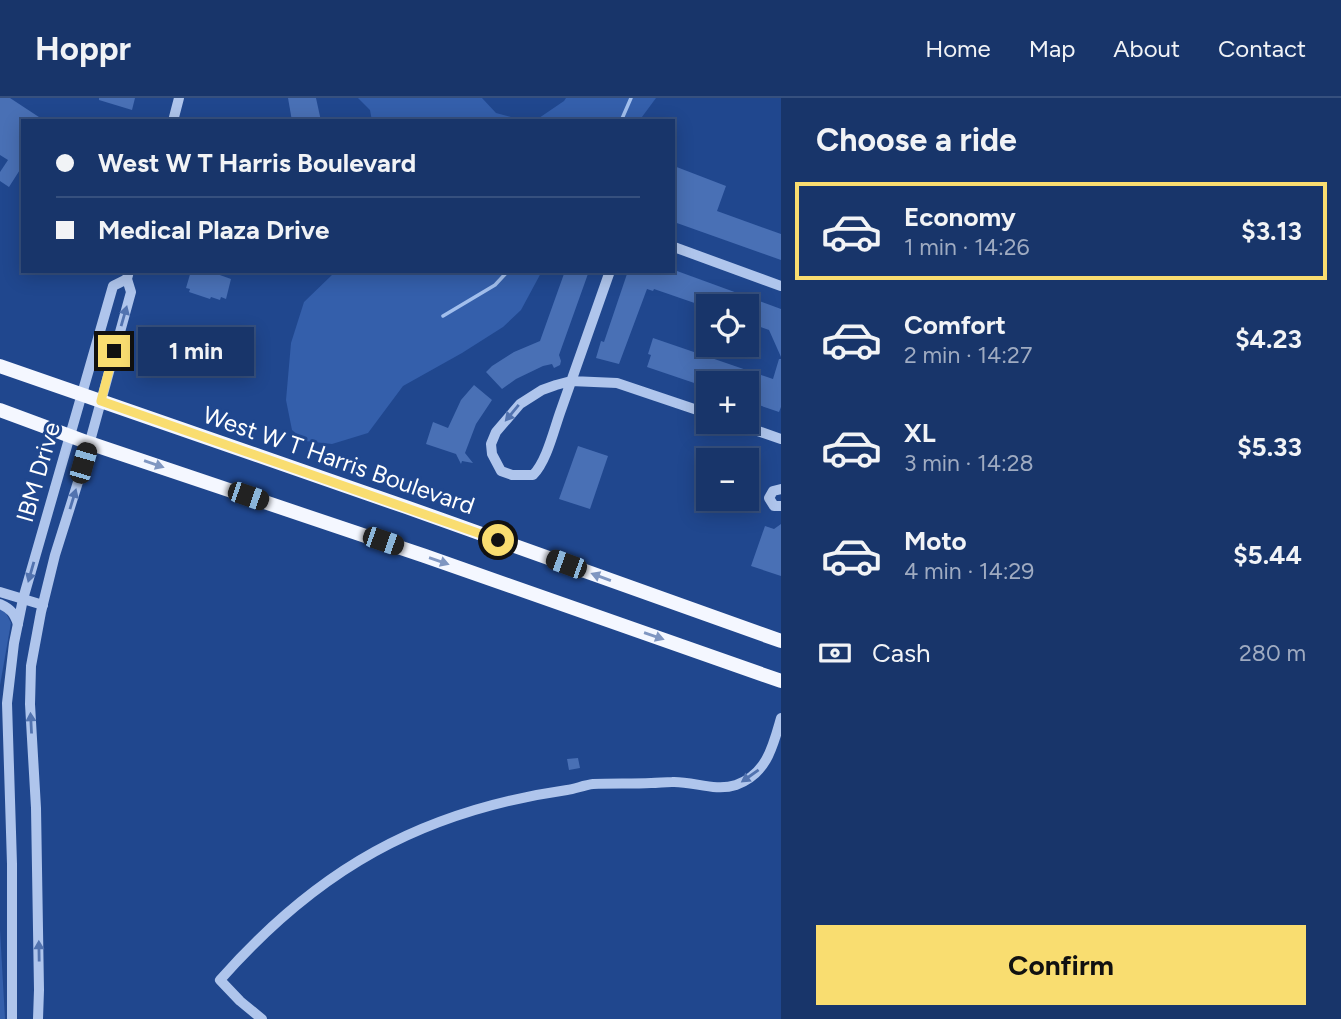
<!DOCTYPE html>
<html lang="en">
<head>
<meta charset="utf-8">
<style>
  :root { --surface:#18356a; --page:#213d70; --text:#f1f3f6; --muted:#9fabc1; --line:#36507e; --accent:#f9dd70 }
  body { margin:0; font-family:Figtree,sans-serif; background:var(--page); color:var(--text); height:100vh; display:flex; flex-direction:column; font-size:26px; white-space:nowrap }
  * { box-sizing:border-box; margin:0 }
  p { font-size:23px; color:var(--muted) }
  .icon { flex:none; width:38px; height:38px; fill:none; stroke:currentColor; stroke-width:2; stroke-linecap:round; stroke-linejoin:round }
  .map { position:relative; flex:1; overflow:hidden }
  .panel { display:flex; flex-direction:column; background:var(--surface); width:560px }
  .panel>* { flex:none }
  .guide { position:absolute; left:21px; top:21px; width:654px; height:154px; border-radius:0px; box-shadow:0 4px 18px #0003,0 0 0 2px var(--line); display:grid; align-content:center; height:154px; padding:0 35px; background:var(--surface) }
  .tools { position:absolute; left:696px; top:196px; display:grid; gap:14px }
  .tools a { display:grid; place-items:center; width:63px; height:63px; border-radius:0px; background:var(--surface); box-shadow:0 4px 18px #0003,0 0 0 2px var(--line); font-size:35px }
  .end { position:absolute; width:32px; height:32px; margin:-16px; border:9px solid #f9dd70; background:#111; box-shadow:0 0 0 4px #111 }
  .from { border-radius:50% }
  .bubble { position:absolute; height:49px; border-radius:0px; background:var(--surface); box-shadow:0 4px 18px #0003,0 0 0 2px var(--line); font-size:23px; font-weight:700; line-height:49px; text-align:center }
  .car { position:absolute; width:21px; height:42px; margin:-21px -10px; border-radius:9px; box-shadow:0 0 5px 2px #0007; background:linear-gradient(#222 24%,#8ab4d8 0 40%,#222 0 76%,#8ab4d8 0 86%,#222 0) }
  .guide b { display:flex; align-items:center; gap:24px; height:66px; font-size:26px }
  .guide b+b { border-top:2px solid var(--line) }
  .guide i { width:18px; height:18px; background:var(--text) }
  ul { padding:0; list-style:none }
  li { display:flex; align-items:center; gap:21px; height:98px; margin:0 14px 10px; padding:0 21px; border:4px solid transparent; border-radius:0px }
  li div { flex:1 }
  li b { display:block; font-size:26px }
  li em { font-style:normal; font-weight:700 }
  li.active { border-color:var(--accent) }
  li>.icon { width:63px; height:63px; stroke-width:1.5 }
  h2 { padding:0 35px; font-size:32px; line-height:84px }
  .pay { display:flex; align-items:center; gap:18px; height:77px; padding:0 35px; font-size:26px }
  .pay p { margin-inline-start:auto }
  .cta { display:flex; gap:14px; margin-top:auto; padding:14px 35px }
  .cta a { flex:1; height:80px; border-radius:0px; background:var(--accent); color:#111; font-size:28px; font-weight:700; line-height:80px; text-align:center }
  header { display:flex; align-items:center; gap:42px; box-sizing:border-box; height:98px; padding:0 35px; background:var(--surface); border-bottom:2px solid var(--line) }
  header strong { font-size:33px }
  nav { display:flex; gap:38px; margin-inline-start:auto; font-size:24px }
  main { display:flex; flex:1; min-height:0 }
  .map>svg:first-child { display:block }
  .green { fill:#345fab }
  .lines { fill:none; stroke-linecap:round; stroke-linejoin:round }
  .stream { stroke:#a2bfed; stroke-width:3.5 }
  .building { fill:#4970b5 }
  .minor { stroke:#afc5ec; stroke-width:10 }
  .major { stroke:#f4f7ff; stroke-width:14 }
  .oneway { fill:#5273af }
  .oneway2 { fill:#7f96c1 }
  .route { stroke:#f9dd70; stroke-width:9 }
  .labels { text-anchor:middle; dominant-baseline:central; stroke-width:6; stroke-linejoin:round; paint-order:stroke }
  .street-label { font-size:24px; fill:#fff; stroke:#20478e }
</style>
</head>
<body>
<header>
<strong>Hoppr</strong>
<nav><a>Home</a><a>Map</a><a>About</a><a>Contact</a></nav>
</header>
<main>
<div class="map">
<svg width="781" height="921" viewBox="0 0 781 921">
  <rect width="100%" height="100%" fill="#20478e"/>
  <g class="green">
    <polygon points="358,0 482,0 496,15 515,20 539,20 564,3 566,0 656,0 639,23 372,23 370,12"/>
    <polygon points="339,173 542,173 521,212 503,229 462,255 403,288 368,335 332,346 305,343 292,332 286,302 291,245 304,204 333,176"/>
    <polygon points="0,511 5,513 11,525 0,587"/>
    <polygon points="0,832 5,921 0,921"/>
  </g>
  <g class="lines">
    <g class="stream">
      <polyline points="621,23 631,0"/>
      <polyline points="443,218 495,187 508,173"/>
    </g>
  </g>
  <g class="building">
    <polygon points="0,0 10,0 45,23 23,23 23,67 9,89 0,83 0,74 8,62 0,57"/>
    <polygon points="99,0 135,0 132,12 99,2"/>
    <polygon points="288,0 316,0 321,23 292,23"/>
    <polygon points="674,68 726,88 717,113 781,136 781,162 674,124"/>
    <polygon points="191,173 218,173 217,176 231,181 226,201 221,199 220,202 211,199 210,201 189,194 190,191 186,190"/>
    <polygon points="565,173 589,173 559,257 561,263 560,267 554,270 552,266 543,268 516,281 502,291 486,274 492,268 514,254 540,243"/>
    <polygon points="628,173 677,173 781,211 781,259 769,232 747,224 747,208 709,208 709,210 654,191 653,193 647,191 619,266 596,260 601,243 604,244"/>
    <polygon points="653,240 773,281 779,261 781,261 781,309 779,314 747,303 747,285 709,285 709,290 647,269 651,257 648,256"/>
    <polygon points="474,287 492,302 476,326 465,355 473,365 462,363 461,366 456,356 426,346 433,324 448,330 461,302"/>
    <polygon points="578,348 608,358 590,411 559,401"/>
    <polygon points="781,426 781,478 751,468 765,428 774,431"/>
    <polygon points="578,660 580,670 569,672 567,661"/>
  </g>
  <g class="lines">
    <g class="minor">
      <polyline points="173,23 179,0"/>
      <polyline points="674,149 781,188"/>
      <path d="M610,173C593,220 577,266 561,312C554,331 547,363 533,377H512L501,373L492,356L491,346L496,334L520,306L542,292L556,287L571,283L617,285L709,316"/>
      <polyline points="732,324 781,341"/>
      <polyline points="781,391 773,393 769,400 774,408 781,408"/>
      <polyline points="0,494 43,507"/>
      <path d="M0,506C11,511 14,515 18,526"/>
      <polyline points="12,921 12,766 7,605 14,545 23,501 113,188 127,181"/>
      <polyline points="38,921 39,892 36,710 30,606 31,568 41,514 55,457 84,365 131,194 127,181 129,173"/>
      <path d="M262,921L240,903L220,882C317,772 420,713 567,692C575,691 584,687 593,686C612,685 632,686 651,685C658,685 665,684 672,684C693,683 715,694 736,687C767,676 773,648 781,620"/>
    </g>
    <g class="major">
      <polyline points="0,268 406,409 781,543"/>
      <polyline points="0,312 89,345 425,458 781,583"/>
    </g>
  </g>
  <defs><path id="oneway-solid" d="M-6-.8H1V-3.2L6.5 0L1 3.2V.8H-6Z" transform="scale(1.75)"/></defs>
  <g class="oneway">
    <use href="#oneway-solid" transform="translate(124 218) rotate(-74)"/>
    <use href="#oneway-solid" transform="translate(512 315) rotate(130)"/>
    <use href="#oneway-solid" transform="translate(73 401) rotate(-73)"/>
    <use href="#oneway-solid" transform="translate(31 474) rotate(106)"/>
    <use href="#oneway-solid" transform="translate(31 625) rotate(-93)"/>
    <use href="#oneway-solid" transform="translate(750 678) rotate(145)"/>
    <use href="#oneway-solid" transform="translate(39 853) rotate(-91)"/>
  </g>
  <g class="oneway2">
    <use href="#oneway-solid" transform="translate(154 366) rotate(19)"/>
    <use href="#oneway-solid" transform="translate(439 463) rotate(19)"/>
    <use href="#oneway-solid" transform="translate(601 479) rotate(-160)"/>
    <use href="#oneway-solid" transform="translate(654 538) rotate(19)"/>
  </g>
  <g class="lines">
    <polyline class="route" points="114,253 101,303 498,442"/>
  </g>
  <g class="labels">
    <g class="street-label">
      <text transform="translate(339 362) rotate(19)">West W T Harris Boulevard</text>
      <text transform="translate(38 374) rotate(-74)">IBM Drive</text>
    </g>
  </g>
</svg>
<div class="tools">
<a><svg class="icon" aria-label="locate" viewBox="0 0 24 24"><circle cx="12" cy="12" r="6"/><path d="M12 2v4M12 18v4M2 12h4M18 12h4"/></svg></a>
<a>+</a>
<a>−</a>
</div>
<i class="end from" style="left:498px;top:442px"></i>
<i class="end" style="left:114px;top:253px"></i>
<div class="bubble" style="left:138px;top:229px;width:116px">1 min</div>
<i class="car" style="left:83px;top:365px;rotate:16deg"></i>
<i class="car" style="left:248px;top:398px;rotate:109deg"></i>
<i class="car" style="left:383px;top:443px;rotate:109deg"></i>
<i class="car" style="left:566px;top:466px;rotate:290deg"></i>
<div class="guide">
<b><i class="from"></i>West W T Harris Boulevard</b>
<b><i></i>Medical Plaza Drive</b>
</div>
</div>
<section class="panel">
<h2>Choose a ride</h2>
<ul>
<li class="active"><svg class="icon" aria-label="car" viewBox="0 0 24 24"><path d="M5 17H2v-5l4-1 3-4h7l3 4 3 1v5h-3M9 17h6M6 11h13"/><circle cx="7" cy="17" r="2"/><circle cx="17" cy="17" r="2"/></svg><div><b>Economy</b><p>1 min · 14:26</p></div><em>$3.13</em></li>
<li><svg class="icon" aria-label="car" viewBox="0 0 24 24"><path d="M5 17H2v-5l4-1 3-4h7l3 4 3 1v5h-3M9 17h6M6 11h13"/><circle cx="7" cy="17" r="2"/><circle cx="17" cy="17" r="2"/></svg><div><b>Comfort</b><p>2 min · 14:27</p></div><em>$4.23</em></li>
<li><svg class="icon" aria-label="car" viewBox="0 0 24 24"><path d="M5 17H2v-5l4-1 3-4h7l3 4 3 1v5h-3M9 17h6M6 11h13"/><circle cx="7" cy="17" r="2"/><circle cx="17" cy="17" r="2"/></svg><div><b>XL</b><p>3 min · 14:28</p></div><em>$5.33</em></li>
<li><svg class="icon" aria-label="car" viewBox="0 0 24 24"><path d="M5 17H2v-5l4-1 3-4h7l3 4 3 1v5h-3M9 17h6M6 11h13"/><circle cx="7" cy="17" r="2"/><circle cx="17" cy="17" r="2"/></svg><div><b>Moto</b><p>4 min · 14:29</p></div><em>$5.44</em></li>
</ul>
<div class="pay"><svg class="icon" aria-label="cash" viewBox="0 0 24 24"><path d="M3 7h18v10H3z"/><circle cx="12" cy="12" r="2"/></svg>Cash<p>280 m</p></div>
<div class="cta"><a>Confirm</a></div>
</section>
</main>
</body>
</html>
